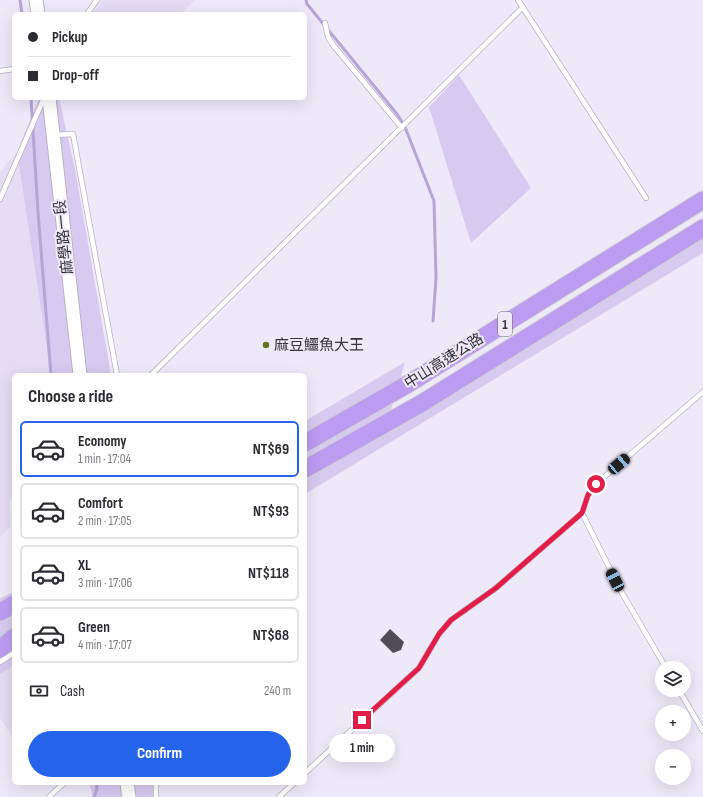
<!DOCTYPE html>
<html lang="en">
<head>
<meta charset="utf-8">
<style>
  :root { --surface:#fff; --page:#f2f2f3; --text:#2b2b33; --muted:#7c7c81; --line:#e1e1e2; --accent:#2563eb }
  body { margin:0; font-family:"Sofia Sans Condensed","Noto Sans TC",sans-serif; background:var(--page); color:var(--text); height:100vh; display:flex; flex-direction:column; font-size:15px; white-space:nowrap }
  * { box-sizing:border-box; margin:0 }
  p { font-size:13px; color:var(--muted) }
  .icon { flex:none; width:22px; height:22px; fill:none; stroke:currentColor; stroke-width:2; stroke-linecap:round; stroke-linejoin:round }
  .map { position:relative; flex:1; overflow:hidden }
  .details { position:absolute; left:12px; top:373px; width:295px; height:412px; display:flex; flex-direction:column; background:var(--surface); border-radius:6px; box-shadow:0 4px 16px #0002 }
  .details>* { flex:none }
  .top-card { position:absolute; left:12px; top:12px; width:295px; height:88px; border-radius:6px; box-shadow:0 4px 16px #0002; display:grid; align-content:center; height:88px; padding:0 16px; background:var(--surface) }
  .fabs { position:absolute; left:655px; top:661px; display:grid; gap:8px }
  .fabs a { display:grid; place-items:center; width:36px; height:36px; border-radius:50%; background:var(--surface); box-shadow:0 4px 16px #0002; font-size:20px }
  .end { position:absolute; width:18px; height:18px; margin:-9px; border:5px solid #e11d48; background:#fff; box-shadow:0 0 0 2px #fff }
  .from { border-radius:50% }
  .bubble { position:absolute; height:28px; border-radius:14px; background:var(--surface); box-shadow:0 4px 16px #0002; font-size:13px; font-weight:700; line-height:28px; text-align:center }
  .car { position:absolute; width:12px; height:24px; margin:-12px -6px; border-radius:5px; box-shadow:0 0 3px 1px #0007; background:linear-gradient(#222 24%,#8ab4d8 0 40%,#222 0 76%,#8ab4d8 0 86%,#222 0) }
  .top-card b { display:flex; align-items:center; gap:14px; height:38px; font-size:15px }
  .top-card b+b { border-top:1px solid var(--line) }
  .top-card i { width:10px; height:10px; background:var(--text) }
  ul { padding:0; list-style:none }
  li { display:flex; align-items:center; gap:12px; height:56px; margin:0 8px 6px; padding:0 8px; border:2px solid var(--line); border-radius:6px }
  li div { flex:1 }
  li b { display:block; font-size:15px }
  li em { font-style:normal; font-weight:700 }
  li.current { border-color:var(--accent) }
  li>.icon { width:36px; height:36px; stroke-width:1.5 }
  h2 { padding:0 16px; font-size:18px; line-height:48px }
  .pay { display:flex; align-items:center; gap:10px; height:44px; padding:0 16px; font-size:15px }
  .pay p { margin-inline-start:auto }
  .primary-button { display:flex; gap:8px; margin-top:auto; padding:8px 16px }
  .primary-button a { flex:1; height:46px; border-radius:24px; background:var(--accent); color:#fff; font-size:16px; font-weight:700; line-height:46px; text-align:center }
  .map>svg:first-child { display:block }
  .built { fill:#e3dcf2 }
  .green { fill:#d7caf1 }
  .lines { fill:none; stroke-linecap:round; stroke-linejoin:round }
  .stream { stroke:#b6a5d6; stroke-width:3 }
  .building { fill:#504c58 }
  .service-casing { stroke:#b7b2c1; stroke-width:6 }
  .secondary-casing { stroke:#b7b2c1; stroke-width:15 }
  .motorway-casing { stroke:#cfcecf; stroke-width:19 }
  .service { stroke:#fff; stroke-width:4.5 }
  .secondary { stroke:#fff; stroke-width:13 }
  .motorway { stroke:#bc9cf1; stroke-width:17 }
  .route { stroke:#e11d48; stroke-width:5 }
  .poi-dot { fill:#617321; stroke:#eee9f9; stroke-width:1.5 }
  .labels { text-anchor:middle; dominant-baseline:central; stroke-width:4; stroke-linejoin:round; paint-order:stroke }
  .shield { fill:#eee9f9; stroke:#6c6a73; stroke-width:1 }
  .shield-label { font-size:14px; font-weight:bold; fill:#353339 }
  .street-label { font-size:15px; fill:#353339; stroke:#eee9f9 }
  .poi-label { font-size:15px; fill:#353339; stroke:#eee9f9; text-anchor:start }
</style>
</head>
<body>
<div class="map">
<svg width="703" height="797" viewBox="0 0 703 797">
  <rect width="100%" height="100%" fill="#eee9f9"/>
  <g class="built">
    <polygon points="103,0 195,0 181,14 92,14"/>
    <polygon points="17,152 51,375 14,375 14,495 9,501 11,526 0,537 0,172"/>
    <polygon points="14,665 14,739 0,718 0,674"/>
  </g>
  <g class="green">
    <polygon points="459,75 531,188 471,243 429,107"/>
    <polygon points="39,98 59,98 75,169 111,375 51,375 17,152"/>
    <polygon points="703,235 703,253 305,494 305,421 405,362 386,427"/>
    <polygon points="14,592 14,665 0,674 0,598"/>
    <polygon points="89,783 158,783 158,797 93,797"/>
  </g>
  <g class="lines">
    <g class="stream">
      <polyline points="20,0 22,14"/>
      <polyline points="306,0 307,4 397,114 405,127 434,201 436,278 433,321"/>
      <polyline points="31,98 38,212 51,375"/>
      <polyline points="94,797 97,789 96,783"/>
    </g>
  </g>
  <polygon class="building" points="390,629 404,642 401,650 393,653 380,640"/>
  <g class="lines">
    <defs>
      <g id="service">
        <polyline points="518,0 646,198"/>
        <polyline points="87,14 97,0"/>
        <polyline points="325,23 328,37 333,45 402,128"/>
        <polyline points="0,71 14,69"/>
        <polyline points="54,135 73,134 117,375"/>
        <polyline points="0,199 44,98"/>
        <polyline points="151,375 523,7"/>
        <polyline points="582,513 588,495 596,484 703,392"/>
        <polyline points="0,662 14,653"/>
        <polyline points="679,690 703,731"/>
        <polyline points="305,773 419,668 439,634 451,620 496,588 582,513 622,593 666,668"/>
        <polyline points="156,783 156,797"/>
        <polyline points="49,797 64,783"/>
        <polyline points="279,797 294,783"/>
      </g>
      <g id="secondary">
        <polyline points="36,0 38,14"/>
        <polyline points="49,98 80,375"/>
        <polyline points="127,783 129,797"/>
      </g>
      <g id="motorway">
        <polyline points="305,443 408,384 703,200"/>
        <polyline points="305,469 422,403 703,228"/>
        <polyline points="0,612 14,604"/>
        <polyline points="0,649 14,637"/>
      </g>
    </defs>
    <use href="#service" class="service-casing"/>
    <use href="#secondary" class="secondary-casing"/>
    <use href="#motorway" class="motorway-casing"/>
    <use href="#service" class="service"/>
    <use href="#secondary" class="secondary"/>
    <use href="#motorway" class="motorway"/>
  </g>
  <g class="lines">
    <polyline class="route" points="362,720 419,668 439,634 451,620 496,588 582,513 588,495 596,484"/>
  </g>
  <circle class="poi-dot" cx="266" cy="345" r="4"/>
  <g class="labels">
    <rect class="shield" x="498" y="312" width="14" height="24" rx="3"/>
    <g class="shield-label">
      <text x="505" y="324">1</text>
    </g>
    <g class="street-label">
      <text transform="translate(64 237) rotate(-96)">麻學路一段</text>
      <text transform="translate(444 361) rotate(-32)">中山高速公路</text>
    </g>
    <g class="poi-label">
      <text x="274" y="345">麻豆鱷魚大王</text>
    </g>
  </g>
</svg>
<div class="fabs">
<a><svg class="icon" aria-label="layers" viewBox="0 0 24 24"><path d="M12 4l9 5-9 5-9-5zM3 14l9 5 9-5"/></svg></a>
<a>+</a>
<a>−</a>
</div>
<i class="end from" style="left:596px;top:484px"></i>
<i class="end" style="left:362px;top:720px"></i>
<div class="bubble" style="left:329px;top:734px;width:66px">1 min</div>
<i class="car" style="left:619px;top:464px;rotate:50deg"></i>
<i class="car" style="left:615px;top:580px;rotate:333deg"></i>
<div class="top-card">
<b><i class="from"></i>Pickup</b>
<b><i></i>Drop-off</b>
</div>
<section class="details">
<h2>Choose a ride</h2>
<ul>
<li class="current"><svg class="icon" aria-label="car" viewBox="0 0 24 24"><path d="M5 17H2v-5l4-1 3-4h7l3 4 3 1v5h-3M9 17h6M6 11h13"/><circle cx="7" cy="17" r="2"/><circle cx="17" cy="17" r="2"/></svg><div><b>Economy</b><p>1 min · 17:04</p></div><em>NT$69</em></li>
<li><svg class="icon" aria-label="car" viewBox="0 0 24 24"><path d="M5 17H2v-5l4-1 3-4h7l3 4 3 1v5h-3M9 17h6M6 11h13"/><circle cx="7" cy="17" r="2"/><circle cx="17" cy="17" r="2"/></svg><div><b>Comfort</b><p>2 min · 17:05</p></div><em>NT$93</em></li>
<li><svg class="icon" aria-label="car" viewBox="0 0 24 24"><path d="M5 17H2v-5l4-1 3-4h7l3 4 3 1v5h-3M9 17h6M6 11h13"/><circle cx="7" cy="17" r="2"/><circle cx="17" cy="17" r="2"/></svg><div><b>XL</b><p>3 min · 17:06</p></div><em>NT$118</em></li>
<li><svg class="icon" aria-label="car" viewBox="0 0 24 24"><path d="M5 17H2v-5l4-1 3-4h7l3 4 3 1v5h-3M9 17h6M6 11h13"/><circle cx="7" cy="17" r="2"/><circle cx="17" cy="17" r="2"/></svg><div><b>Green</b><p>4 min · 17:07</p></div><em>NT$68</em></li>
</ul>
<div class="pay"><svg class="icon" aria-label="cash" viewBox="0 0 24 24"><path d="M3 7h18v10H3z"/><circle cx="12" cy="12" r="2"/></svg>Cash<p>240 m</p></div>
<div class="primary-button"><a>Confirm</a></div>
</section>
</div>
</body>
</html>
